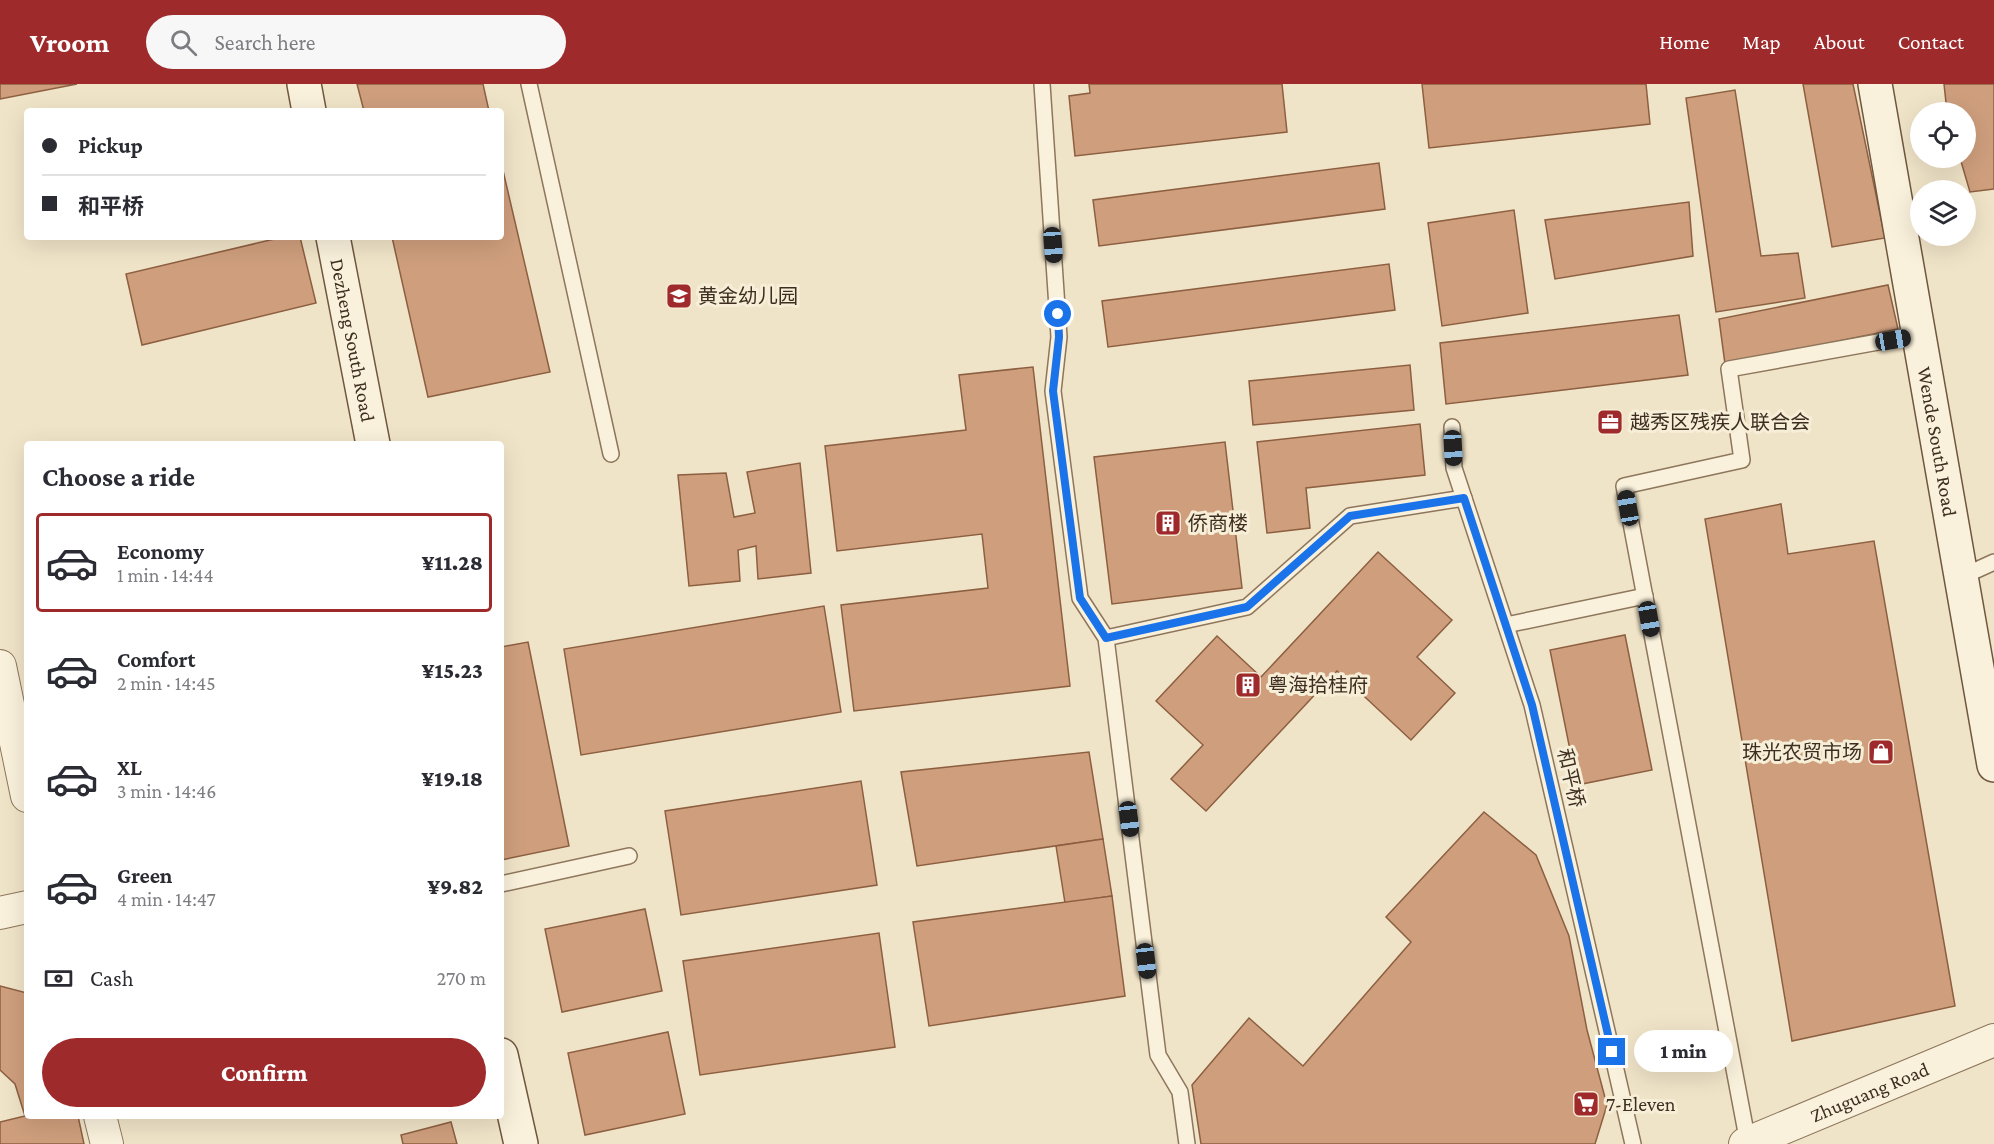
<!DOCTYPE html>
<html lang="en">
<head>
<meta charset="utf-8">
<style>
  :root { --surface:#fff; --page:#f7f7f7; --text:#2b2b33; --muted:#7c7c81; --line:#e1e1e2; --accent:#9e2a2b }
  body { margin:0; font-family:"Crimson Pro","Noto Sans SC",serif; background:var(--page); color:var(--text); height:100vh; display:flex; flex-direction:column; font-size:22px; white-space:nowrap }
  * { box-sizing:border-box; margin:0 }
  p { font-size:20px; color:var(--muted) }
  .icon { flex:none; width:33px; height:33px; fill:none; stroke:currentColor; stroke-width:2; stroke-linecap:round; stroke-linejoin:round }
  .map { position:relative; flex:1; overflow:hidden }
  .panel { position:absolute; left:24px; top:357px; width:480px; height:678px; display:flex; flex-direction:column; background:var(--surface); border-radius:6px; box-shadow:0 6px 24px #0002 }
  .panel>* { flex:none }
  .top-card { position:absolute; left:24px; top:24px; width:480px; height:132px; border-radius:6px; box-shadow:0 6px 24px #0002; display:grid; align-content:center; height:132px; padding:0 18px; background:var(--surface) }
  .buttons { position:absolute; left:1910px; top:18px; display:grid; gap:12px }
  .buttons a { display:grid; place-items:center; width:66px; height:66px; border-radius:50%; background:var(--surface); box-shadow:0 6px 24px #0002; font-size:30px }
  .end { position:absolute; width:27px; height:27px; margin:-14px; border:8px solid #1a73e8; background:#fff; box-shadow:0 0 0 3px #fff }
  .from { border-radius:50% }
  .bubble { position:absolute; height:42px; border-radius:21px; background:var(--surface); box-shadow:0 6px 24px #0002; font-size:20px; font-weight:800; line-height:42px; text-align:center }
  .car { position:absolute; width:18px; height:36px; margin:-18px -9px; border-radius:8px; box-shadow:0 0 4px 2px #0007; background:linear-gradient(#222 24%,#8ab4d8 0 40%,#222 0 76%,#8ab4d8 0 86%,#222 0) }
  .top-card b { display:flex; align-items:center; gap:21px; height:57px; font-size:22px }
  .top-card b+b { border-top:2px solid var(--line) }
  .top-card i { width:15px; height:15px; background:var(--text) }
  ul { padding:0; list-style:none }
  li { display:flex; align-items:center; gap:18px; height:99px; margin:0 12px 9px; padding:0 6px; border:3px solid transparent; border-radius:6px }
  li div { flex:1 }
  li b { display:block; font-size:22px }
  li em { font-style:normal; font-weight:800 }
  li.on { border-color:var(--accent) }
  li>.icon { width:54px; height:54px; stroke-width:1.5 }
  h2 { padding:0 18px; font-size:27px; line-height:72px }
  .pay { display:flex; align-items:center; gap:15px; height:66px; padding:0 18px; font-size:22px }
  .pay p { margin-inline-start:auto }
  .button { display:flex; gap:12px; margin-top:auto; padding:12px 18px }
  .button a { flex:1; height:69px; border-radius:36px; background:var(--accent); color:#fff; font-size:24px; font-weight:800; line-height:69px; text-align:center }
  header { display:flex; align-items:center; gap:36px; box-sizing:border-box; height:84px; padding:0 30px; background:var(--accent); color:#fff }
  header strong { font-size:28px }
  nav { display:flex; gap:33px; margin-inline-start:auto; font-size:21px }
  .search { width:420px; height:54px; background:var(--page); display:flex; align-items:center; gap:15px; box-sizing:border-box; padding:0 21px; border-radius:33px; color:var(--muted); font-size:22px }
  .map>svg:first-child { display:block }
  .building { fill:#cf9f7d; stroke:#8d5f41; stroke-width:1.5 }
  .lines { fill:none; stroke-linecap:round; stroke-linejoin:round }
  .lane-casing { stroke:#8d765c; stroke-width:18 }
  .street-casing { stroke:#8d765c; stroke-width:34 }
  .secondary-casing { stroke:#6f573f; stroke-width:36 }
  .lane { stroke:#faf1dc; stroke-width:15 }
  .street { stroke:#faf1dc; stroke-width:32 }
  .secondary { stroke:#faf1dc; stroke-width:33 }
  .route { stroke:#1a73e8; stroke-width:8 }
  .labels { text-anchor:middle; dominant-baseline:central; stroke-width:6; stroke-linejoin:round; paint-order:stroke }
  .poi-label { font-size:20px; fill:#3d2e20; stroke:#f7eed8; text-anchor:start }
  .street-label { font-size:20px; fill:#3d2e20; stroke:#f7eed8 }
</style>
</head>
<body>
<header>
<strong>Vroom</strong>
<div class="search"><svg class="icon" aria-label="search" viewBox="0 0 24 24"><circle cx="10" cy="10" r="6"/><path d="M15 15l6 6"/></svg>Search here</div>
<nav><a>Home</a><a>Map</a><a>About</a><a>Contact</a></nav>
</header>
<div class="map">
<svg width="1994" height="1060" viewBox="0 0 1994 1060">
  <rect width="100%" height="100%" fill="#f0e4c8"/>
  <g class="building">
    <polygon points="0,0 77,0 0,15"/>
    <polygon points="357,0 483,0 489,27 364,27"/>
    <polygon points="1089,0 1282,0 1287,48 1075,72 1069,12 1090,9"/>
    <polygon points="1422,0 1646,0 1650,40 1429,64"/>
    <polygon points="1803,0 1853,0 1885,154 1832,163"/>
    <polygon points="1944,0 1994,0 1994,105 1970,108 1960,74 1965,74 1965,28 1947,28"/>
    <polygon points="1735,6 1761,172 1798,169 1805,214 1716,228 1686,14"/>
    <polygon points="501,78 550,288 428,313 392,153 501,153"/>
    <polygon points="1379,79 1385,125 1099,162 1093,116"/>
    <polygon points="1689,118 1693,172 1555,195 1545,136"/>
    <polygon points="1514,126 1528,229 1442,242 1428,139"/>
    <polygon points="283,153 300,153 316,219 142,261 126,190"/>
    <polygon points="1389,180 1395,226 1108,263 1102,217"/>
    <polygon points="1888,201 1898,245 1725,280 1719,235"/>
    <polygon points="1679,231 1688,291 1446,320 1440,259"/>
    <polygon points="1410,281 1414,326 1253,341 1249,297"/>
    <polygon points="1033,283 1070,602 854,627 841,521 988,504 982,450 837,467 825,362 966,346 959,291"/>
    <polygon points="1420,340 1425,391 1306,404 1310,444 1267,449 1257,358"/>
    <polygon points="1225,358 1242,504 1112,520 1094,373"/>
    <polygon points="800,379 811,489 758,495 756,462 738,466 740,497 689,502 678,391 726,389 734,433 755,429 747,388"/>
    <polygon points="1781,420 1788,470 1874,457 1955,922 1792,957 1705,435"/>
    <polygon points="1378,468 1452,536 1417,573 1455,609 1411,656 1337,587 1206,727 1171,695 1203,661 1156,617 1217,552 1261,593"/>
    <polygon points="824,522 841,628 581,671 564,565"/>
    <polygon points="1625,551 1652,686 1577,701 1550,566"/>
    <polygon points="528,558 569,762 501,776 501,563"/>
    <polygon points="1089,668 1103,755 917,782 901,688"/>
    <polygon points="861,697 877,801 681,831 665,727"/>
    <polygon points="1484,728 1536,771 1569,852 1587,946 1607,1021 1595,1060 1201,1060 1192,1001 1249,934 1303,982 1411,858 1386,833"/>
    <polygon points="1103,755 1112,812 1065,819 1056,762"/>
    <polygon points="1112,812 1125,912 929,942 913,838"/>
    <polygon points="645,825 662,907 562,928 545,845"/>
    <polygon points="879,849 895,963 700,991 683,877"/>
    <polygon points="0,902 27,909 27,1032 78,1032 84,1060 0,1060 0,1038 25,1032 15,1000 0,986"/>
    <polygon points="668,948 685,1030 585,1051 568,969"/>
    <polygon points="451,1038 457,1060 403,1060 401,1051"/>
  </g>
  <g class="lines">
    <defs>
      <g id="lane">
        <polyline points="529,0 611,370"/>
        <polyline points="1042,0 1059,253 1053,307 1080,514 1106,554 1158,971 1180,1008 1187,1060"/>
        <polyline points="1452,343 1454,384 1532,621 1633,1060"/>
        <polyline points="1959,494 1994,478"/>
        <polyline points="1506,541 1645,512"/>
        <polyline points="1106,554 1247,523 1350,432 1464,414"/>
        <polyline points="501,800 629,772"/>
        <polyline points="1748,1059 1624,402 1742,376 1729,285 1917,251"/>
      </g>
      <g id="street">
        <polyline points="0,582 27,712"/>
        <polyline points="0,829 27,823"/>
        <polyline points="100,1032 107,1060"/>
        <path id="s1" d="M1745,1060L1994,956"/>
      </g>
      <g id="secondary">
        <polyline points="304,0 309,27"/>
        <path id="s2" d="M1875,0L1994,681"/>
        <path id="s3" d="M333,153L373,360"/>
        <polyline points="501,971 521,1060"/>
      </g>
    </defs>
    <use href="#lane" class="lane-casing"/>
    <use href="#street" class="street-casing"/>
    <use href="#secondary" class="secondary-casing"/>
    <use href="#lane" class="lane"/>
    <use href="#street" class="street"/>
    <use href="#secondary" class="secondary"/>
  </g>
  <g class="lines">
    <polyline class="route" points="1058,230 1059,253 1053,307 1080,514 1106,554 1247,523 1350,432 1464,414 1532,621 1612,968"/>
  </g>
  <defs>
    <symbol id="school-square" viewBox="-11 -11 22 22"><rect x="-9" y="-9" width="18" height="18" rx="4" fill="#9e2a2b" stroke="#f7eed8"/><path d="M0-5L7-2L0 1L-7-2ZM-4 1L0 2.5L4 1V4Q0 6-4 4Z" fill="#fff"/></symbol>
    <symbol id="office-square" viewBox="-11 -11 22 22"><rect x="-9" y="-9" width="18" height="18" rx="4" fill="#9e2a2b" stroke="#f7eed8"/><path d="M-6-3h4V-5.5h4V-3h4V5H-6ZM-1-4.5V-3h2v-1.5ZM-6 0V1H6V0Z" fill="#fff"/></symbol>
    <symbol id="building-square" viewBox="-11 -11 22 22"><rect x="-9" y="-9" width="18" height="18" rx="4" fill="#9e2a2b" stroke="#f7eed8"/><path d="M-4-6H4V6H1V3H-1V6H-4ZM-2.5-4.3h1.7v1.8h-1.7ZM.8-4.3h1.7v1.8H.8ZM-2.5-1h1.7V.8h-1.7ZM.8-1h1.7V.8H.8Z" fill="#fff"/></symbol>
    <symbol id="shop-square" viewBox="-11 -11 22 22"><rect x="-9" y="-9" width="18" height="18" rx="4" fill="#9e2a2b" stroke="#f7eed8"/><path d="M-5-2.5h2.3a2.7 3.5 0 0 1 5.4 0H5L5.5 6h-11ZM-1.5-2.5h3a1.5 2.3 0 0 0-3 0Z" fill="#fff"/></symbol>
    <symbol id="supermarket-square" viewBox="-11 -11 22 22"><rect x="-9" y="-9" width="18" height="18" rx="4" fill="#9e2a2b" stroke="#f7eed8"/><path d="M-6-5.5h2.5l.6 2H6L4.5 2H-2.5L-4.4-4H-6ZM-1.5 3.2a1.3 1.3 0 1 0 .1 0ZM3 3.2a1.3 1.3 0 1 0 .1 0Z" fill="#fff"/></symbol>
  </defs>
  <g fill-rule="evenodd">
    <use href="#school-square" x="664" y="197" width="30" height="30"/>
    <use href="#office-square" x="1595" y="323" width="30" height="30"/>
    <use href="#building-square" x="1153" y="424" width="30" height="30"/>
    <use href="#building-square" x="1233" y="586" width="30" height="30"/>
    <use href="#shop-square" x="1866" y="653" width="30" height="30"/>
    <use href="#supermarket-square" x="1571" y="1005" width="30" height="30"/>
  </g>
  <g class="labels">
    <g class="poi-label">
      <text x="698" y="212">黄金幼儿园</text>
      <text x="1630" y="338">越秀区残疾人联合会</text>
      <text x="1188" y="439">侨商楼</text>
      <text x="1268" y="601">粤海拾桂府</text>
      <text x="1862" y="668" text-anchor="end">珠光农贸市场</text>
      <text x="1606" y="1020">7-Eleven</text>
    </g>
    <g class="street-label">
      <text stroke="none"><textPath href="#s3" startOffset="105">Dezheng South Road</textPath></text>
      <text stroke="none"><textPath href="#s2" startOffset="363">Wende South Road</textPath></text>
      <text transform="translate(1571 694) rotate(77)">和平桥</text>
      <text stroke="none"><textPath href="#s1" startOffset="135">Zhuguang Road</textPath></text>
    </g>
  </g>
</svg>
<div class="buttons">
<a><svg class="icon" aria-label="locate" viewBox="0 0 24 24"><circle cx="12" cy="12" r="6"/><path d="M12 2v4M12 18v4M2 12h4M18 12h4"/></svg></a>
<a><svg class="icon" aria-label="layers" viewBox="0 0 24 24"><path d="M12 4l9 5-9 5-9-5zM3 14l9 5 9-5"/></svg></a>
</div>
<i class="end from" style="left:1058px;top:230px"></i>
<i class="end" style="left:1612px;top:968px"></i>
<div class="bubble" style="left:1634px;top:946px;width:99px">1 min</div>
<i class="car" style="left:1053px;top:161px;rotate:176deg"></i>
<i class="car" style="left:1893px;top:256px;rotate:80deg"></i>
<i class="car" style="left:1453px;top:364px;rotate:177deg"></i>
<i class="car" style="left:1628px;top:424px;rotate:350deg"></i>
<i class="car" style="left:1649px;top:535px;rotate:170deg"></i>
<i class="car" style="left:1129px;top:735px;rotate:173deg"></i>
<i class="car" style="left:1146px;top:877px;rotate:173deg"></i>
<div class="top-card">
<b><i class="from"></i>Pickup</b>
<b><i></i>和平桥</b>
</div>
<section class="panel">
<h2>Choose a ride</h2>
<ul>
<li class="on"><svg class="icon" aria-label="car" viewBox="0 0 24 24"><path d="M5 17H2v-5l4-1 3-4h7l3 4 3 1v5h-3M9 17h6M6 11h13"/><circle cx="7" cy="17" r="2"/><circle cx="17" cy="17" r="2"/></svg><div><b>Economy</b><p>1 min · 14:44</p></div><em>¥11.28</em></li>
<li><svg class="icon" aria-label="car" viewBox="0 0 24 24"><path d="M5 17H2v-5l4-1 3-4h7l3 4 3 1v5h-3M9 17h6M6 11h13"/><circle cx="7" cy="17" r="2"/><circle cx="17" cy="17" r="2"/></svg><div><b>Comfort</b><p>2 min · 14:45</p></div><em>¥15.23</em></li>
<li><svg class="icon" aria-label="car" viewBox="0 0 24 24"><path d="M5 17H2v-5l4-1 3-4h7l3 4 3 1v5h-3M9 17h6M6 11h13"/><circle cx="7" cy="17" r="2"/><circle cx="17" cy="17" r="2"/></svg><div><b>XL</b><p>3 min · 14:46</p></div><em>¥19.18</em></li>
<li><svg class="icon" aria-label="car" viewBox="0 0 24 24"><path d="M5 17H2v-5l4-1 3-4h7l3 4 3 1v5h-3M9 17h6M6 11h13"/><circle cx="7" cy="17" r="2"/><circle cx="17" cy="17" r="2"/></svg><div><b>Green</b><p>4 min · 14:47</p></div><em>¥9.82</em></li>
</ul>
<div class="pay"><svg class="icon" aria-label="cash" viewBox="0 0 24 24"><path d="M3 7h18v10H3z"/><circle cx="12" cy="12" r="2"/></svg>Cash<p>270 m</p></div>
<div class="button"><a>Confirm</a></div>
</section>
</div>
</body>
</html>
